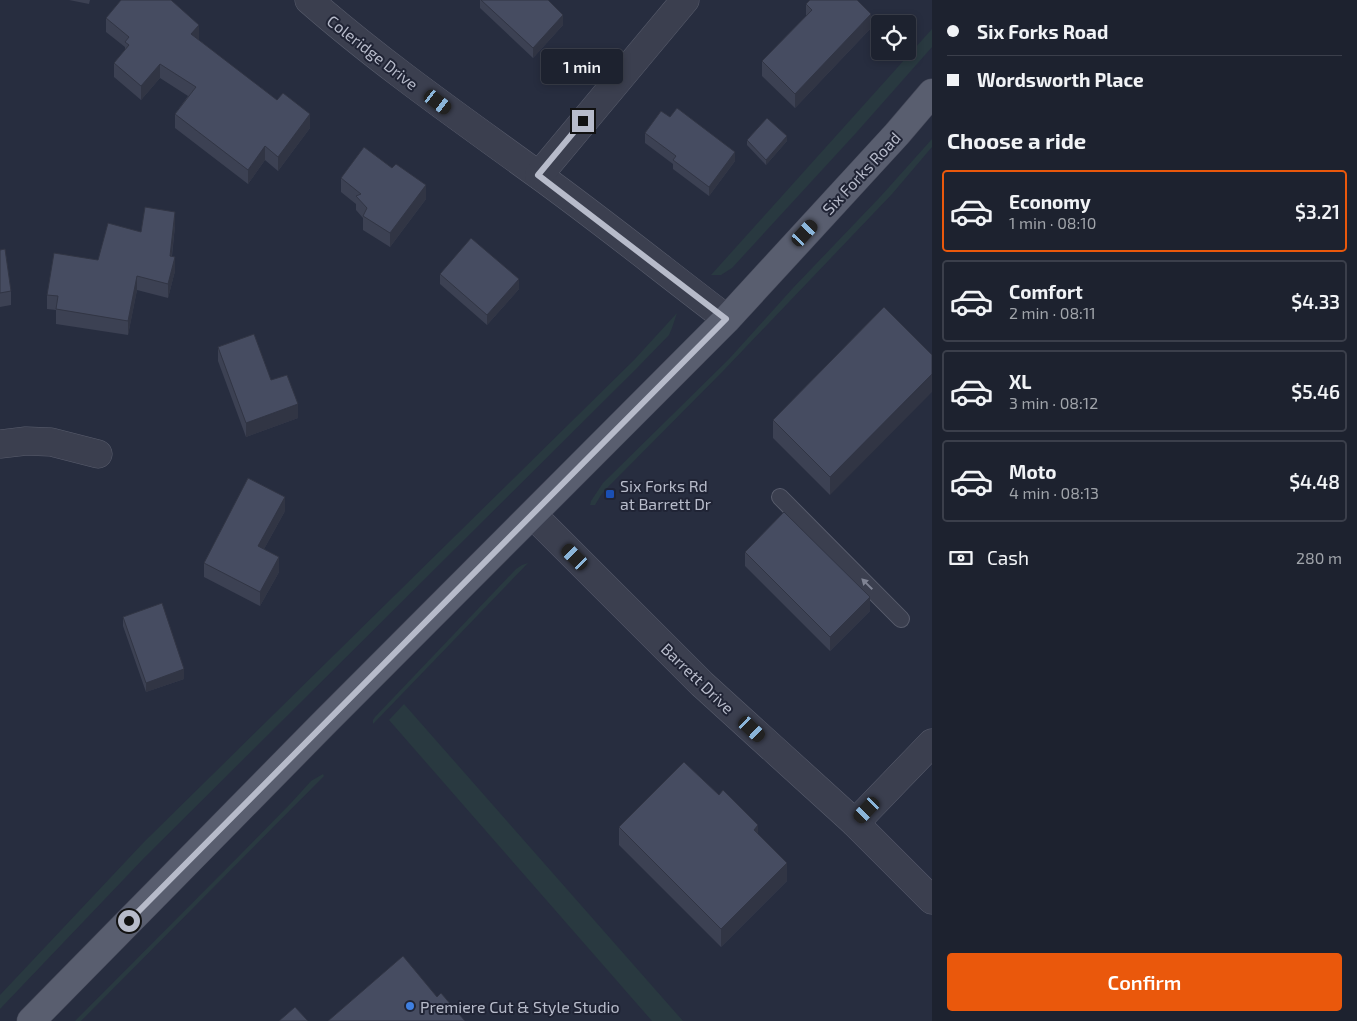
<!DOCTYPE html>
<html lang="en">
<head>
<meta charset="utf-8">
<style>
  :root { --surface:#1d222f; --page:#252a37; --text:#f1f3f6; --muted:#a0a4aa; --line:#3b3f4b; --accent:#ea580c }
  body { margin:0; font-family:"Exo 2",sans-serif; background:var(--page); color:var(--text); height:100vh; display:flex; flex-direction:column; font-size:19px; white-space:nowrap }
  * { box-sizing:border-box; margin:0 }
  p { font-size:16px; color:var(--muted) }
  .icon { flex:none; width:28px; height:28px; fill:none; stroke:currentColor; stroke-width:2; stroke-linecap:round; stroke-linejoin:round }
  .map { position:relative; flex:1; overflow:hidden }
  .sheet { display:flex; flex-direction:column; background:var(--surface); width:425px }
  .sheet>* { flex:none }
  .banner { display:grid; align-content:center; height:110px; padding:0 15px; background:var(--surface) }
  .fabs { position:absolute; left:871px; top:15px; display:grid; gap:10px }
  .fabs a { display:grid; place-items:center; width:45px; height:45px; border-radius:5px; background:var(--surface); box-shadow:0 2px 8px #0003,0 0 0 1px var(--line); font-size:25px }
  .end { position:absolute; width:22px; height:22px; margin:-11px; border:6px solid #b7bbca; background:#111; box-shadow:0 0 0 2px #111 }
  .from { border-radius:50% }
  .bubble { position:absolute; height:35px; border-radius:5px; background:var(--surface); box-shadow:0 2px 8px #0003,0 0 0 1px var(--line); font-size:16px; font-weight:600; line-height:35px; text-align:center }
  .car { position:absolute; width:15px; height:30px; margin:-15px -8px; border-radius:6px; box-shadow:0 0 4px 1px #0007; background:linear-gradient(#222 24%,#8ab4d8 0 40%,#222 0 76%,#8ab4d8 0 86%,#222 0) }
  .banner b { display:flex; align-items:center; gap:18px; height:48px; font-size:19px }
  .banner b+b { border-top:1px solid var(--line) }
  .banner i { width:12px; height:12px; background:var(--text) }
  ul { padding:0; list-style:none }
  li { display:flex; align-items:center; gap:15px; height:82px; margin:0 10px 8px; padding:0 5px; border:2px solid var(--line); border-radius:5px }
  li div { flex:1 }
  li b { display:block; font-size:19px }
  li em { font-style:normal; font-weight:600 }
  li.on { border-color:var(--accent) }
  li>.icon { width:45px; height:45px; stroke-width:1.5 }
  h2 { padding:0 15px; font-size:22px; line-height:60px }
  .pay { display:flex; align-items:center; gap:12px; height:55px; padding:0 15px; font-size:19px }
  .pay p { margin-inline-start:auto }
  .button { display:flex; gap:10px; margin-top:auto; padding:10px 15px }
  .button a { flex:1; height:58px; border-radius:5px; background:var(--accent); color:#fff; font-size:20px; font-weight:600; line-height:58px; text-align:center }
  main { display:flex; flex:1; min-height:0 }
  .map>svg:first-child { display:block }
  .green { fill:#293940 }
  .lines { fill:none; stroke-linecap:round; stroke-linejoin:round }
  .service-casing { stroke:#595d6d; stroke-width:18 }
  .minor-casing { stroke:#595d6d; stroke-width:29 }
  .tertiary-casing { stroke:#595d6d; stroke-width:29 }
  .primary-casing { stroke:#444858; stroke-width:29 }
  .service { stroke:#3b3f4f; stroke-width:16 }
  .minor { stroke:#3b3f4f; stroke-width:28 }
  .tertiary { stroke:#3b3f4f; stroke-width:28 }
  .primary { stroke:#595e6f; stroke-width:28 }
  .wall { fill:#3c4153 }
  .shaded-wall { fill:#313544 }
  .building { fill:#464c61; stroke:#313544 }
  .oneway { fill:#7f8393 }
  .route { stroke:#b7bbca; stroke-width:6 }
  .transit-dot { fill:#1a4fb4; stroke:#202435; stroke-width:2 }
  .shop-dot { fill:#3f7fe0; stroke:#202435; stroke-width:2 }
  .labels { text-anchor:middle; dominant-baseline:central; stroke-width:4; stroke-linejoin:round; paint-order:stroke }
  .street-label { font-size:16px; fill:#b7bbca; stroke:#202435 }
  .poi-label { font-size:16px; fill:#b7bbca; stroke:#202435; text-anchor:start }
</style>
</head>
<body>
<main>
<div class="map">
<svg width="932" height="1021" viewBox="0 0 932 1021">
  <rect width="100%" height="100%" fill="#272d3f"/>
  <g class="green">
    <polygon points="932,29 932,47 856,133 732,268 721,275 711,275"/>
    <polygon points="932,139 932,147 892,194 724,370 608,487 601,495 595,505 590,505 591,501 603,483 729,359 793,288 881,196"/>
    <polygon points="677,313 672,328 669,335 636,369 144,858 0,1009 0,995 144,842 634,360"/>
    <polygon points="528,563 373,724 373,720 375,717 516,569 522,565"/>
    <polygon points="404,704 683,1021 652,1021 389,720"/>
    <polygon points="323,774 324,776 81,1021 75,1021 240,855 292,802 311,781"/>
  </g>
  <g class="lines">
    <defs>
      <polyline id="service" points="780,497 901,619"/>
      <g id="minor">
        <path d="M309,0C381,63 460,118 537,174C602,221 664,271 727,319"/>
        <polyline points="539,175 685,0"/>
        <polyline points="0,444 26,441 51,442 98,454"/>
        <polyline points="855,823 932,743"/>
      </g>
      <polyline id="tertiary" points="533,515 702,684 855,823 932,900"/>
      <polyline id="primary" points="31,1021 325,722 727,319 897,134 932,93"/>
    </defs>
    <use href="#service" class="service-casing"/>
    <use href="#minor" class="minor-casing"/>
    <use href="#tertiary" class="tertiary-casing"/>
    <use href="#primary" class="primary-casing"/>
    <use href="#service" class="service"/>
    <use href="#minor" class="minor"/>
    <use href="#tertiary" class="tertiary"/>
    <use href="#primary" class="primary"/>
  </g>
  <g class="wall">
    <polygon points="69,0 90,0 89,4"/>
    <polygon points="480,0 548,0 563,25 533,58 480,8"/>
    <polygon points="806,4 871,28 795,108 762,76 762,61 806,16"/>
    <polygon points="106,18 199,39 199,40 310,128 278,171 265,160 248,184 175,128 175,114 188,96 160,78 141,100 114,77 114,63 125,50 125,47 106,32"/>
    <polygon points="670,117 735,161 709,196 673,169 673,164 645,143 645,133"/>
    <polygon points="747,140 787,141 766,165 747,145"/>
    <polygon points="341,178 426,199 390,247 363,230 363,218 356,210 356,204 341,192"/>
    <polygon points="175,226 172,256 175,271 168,298 137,290 128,335 56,324 56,310 47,309 47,295 141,232"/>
    <polygon points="0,250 11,291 11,305 0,307"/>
    <polygon points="440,274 519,289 487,325 440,284"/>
    <polygon points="884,307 830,495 773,438 773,420"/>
    <polygon points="218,347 271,380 298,418 246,437 218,361"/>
    <polygon points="285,511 264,549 279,572 260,606 204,577 204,563"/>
    <polygon points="745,552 870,611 830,651 745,566"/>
    <polygon points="123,617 184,679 146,692 123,626"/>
    <polygon points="619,827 758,834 787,881 721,947 619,845"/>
  </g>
  <g class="shaded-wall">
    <polygon points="871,14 871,28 795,108 795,94"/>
    <polygon points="563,15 563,25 533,58 533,48"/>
    <polygon points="199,25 199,39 191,48 191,34"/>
    <polygon points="160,64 160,78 141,100 141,86"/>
    <polygon points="310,114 310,128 278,171 278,157"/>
    <polygon points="787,136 787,141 766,165 766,160"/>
    <polygon points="265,146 265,160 248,184 248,170"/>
    <polygon points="735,152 735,161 709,196 709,187"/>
    <polygon points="426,185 426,199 390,247 390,233"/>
    <polygon points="175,212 175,226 170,270 170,256"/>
    <polygon points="175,257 175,271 168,298 168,284"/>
    <polygon points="137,276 137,290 128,335 128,321"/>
    <polygon points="519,279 519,289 487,325 487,315"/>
    <polygon points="932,374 932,392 830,495 830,477"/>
    <polygon points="298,404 298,418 246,437 246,423"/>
    <polygon points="285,497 285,511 258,560 258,546"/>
    <polygon points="279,557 279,572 260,606 260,592"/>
    <polygon points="870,597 870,611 830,651 830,637"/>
    <polygon points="184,669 184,679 146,692 146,683"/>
    <polygon points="758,825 758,843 754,830"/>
    <polygon points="787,863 787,881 721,947 721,929"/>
  </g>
  <g class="building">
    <polygon points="121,0 171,0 199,25 191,34 277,100 283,93 310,114 278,157 265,146 248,170 175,114 196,87 160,64 141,86 114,63 129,45 125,42 129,37 106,18"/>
    <polygon points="481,0 548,0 563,15 533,48"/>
    <polygon points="810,0 857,0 871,14 795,94 762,61 812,10 806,4"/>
    <polygon points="677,108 735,152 709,187 673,160 676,156 645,133 661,111 670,117"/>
    <polygon points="767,118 787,136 766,160 747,140"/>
    <polygon points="364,147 392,168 396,164 426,185 390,233 363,216 367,208 356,196 361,194 341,178"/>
    <polygon points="145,207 175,212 170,256 175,257 168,284 137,276 128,321 56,309 58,296 47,295 54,253 98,260 108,223 141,232"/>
    <polygon points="471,238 519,279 487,315 440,274"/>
    <polygon points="5,249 11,291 0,293 0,250"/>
    <polygon points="884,307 932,355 932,374 830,477 773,420"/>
    <polygon points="254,334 271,380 287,375 298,404 246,423 218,347"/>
    <polygon points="248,478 285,497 258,546 279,557 260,592 204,563"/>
    <polygon points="784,512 870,597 830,637 745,552"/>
    <polygon points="162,603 184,669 146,683 123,617"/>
    <polygon points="684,762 719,795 723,790 758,825 754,830 787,863 721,929 619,827"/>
    <polygon points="403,956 437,997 441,993 465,1021 328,1021"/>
    <polygon points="295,1007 308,1021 279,1021"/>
  </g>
  <defs><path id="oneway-solid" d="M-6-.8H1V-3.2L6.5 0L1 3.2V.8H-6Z" transform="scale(1.25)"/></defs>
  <use class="oneway" href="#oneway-solid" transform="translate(867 584) rotate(-135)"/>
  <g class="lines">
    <polyline class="route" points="129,921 726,319 538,175 583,121"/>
  </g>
  <rect class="transit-dot" x="605" y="489" width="10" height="10" rx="2.5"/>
  <circle class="shop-dot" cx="410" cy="1006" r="5"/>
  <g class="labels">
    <g class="street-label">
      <text transform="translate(373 52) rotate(38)">Coleridge Drive</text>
      <text transform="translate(861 173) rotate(-47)">Six Forks Road</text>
      <text transform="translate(698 678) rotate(44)">Barrett Drive</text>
    </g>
    <g class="poi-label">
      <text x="620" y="485">Six Forks Rd<tspan x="620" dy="18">at Barrett Dr</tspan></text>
      <text x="420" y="1006">Premiere Cut &amp; Style Studio</text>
    </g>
  </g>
</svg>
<div class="fabs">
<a><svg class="icon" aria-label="locate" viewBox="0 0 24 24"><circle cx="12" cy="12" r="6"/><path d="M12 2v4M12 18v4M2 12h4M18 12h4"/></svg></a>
</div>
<i class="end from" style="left:129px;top:921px"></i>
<i class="end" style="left:583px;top:121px"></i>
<div class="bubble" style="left:541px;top:49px;width:82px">1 min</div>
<i class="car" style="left:438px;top:102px;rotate:127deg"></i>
<i class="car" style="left:805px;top:233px;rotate:43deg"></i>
<i class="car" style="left:575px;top:557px;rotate:315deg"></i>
<i class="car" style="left:752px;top:729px;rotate:133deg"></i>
<i class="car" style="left:867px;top:810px;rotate:224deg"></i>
</div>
<section class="sheet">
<div class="banner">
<b><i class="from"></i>Six Forks Road</b>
<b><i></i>Wordsworth Place</b>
</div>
<h2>Choose a ride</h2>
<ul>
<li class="on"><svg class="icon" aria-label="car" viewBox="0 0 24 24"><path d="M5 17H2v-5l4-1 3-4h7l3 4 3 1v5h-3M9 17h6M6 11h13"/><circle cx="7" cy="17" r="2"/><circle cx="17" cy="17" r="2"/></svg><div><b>Economy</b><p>1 min · 08:10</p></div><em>$3.21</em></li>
<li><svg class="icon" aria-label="car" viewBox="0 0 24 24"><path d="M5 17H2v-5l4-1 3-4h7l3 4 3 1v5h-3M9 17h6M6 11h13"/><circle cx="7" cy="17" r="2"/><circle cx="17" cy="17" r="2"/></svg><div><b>Comfort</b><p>2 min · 08:11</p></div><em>$4.33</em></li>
<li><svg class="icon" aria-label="car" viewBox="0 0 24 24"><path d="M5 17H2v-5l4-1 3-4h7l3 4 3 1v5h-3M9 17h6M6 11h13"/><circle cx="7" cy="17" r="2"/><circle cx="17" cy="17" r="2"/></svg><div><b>XL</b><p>3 min · 08:12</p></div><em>$5.46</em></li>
<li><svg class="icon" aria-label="car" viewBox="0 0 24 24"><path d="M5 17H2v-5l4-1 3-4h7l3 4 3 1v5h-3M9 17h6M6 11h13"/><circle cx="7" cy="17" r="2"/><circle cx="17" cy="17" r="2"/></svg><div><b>Moto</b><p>4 min · 08:13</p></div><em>$4.48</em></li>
</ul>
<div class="pay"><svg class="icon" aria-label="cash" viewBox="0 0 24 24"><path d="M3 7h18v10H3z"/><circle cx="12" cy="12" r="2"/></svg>Cash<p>280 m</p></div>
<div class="button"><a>Confirm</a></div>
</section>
</main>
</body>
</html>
